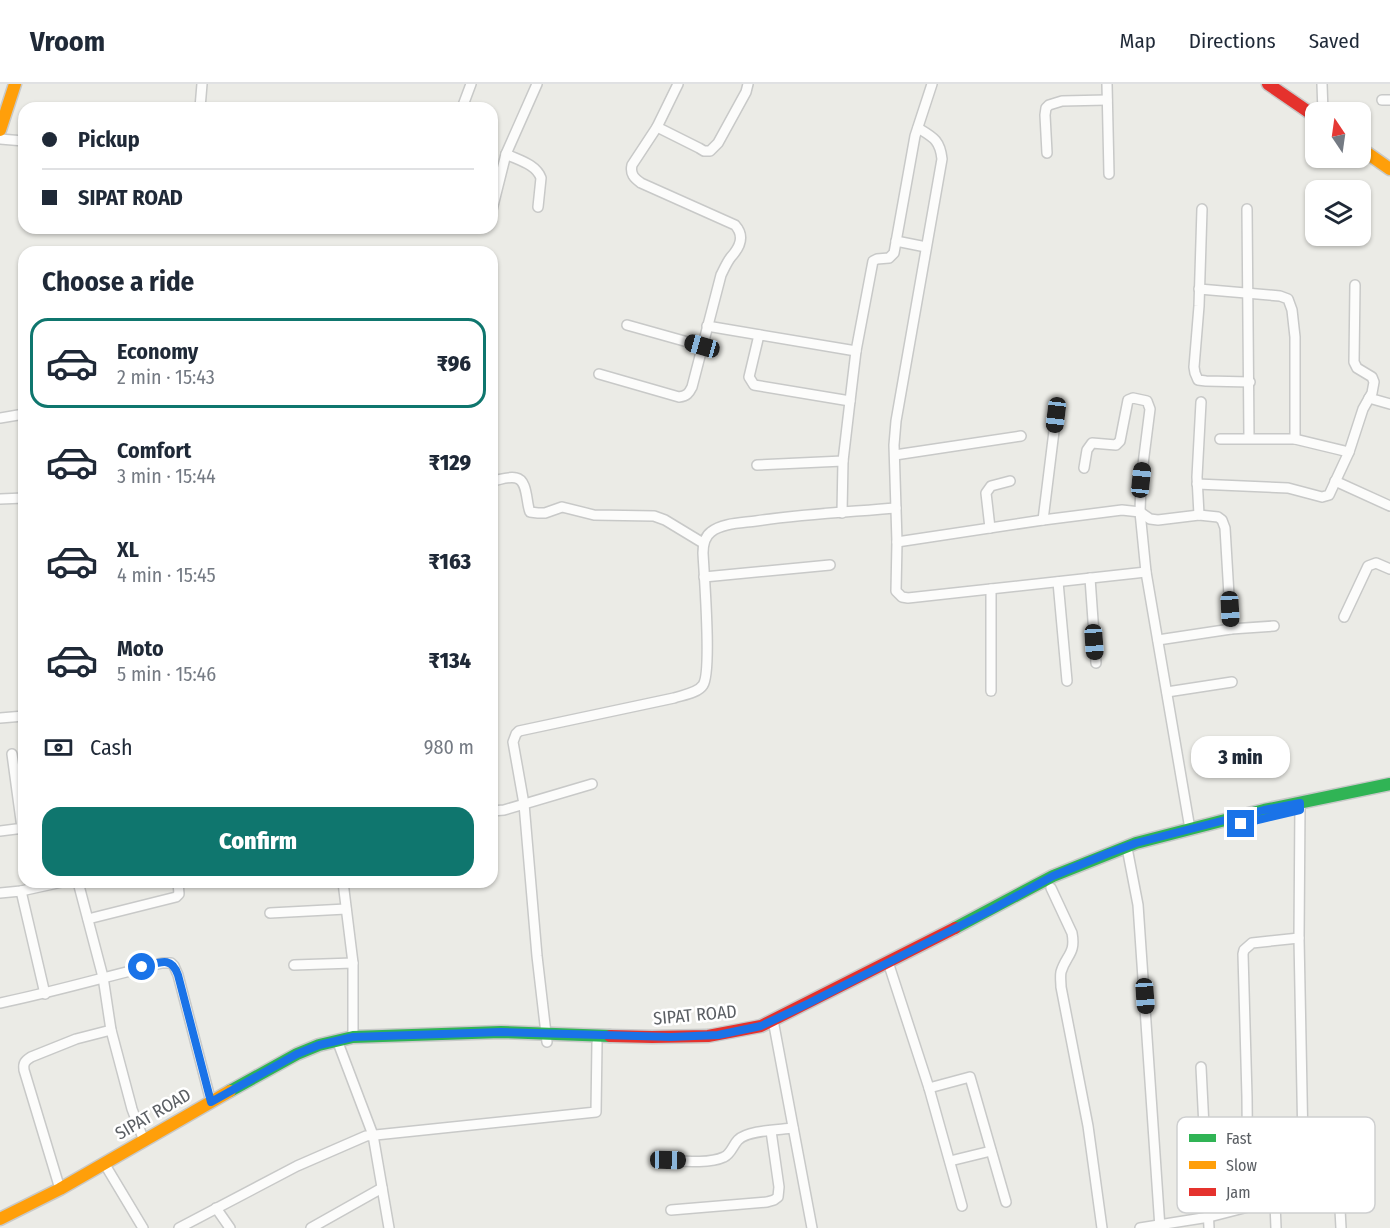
<!DOCTYPE html>
<html lang="en">
<head>
<meta charset="utf-8">
<style>
  :root { --surface:#fff; --page:#f2f2f3; --text:#1f2937; --muted:#747a83; --line:#e0e1e3; --accent:#0f766e }
  body { margin:0; font-family:"Fira Sans Condensed",sans-serif; background:var(--page); color:var(--text); height:100vh; display:flex; flex-direction:column; font-size:22px; white-space:nowrap }
  * { box-sizing:border-box; margin:0 }
  p { font-size:20px; color:var(--muted) }
  .icon { flex:none; width:33px; height:33px; fill:none; stroke:currentColor; stroke-width:2; stroke-linecap:round; stroke-linejoin:round }
  .map { position:relative; flex:1; overflow:hidden }
  .sheet { position:absolute; left:18px; top:162px; width:480px; height:642px; display:flex; flex-direction:column; background:var(--surface); border-radius:18px; box-shadow:0 2px 4px #0004 }
  .sheet>* { flex:none }
  .banner { position:absolute; left:18px; top:18px; width:480px; height:132px; border-radius:18px; box-shadow:0 2px 4px #0004; display:grid; align-content:center; height:132px; padding:0 24px; background:var(--surface) }
  .needle { width:39px; rotate:347deg }
  .tools { position:absolute; left:1305px; top:18px; display:grid; gap:12px }
  .tools a { display:grid; place-items:center; width:66px; height:66px; border-radius:12px; background:var(--surface); box-shadow:0 2px 4px #0004; font-size:30px }
  .end { position:absolute; width:27px; height:27px; margin:-14px; border:8px solid #1a73e8; background:#fff; box-shadow:0 0 0 3px #fff }
  .from { border-radius:50% }
  .bubble { position:absolute; height:42px; border-radius:18px; background:var(--surface); box-shadow:0 2px 4px #0004; font-size:20px; font-weight:800; line-height:42px; text-align:center }
  .car { position:absolute; width:18px; height:36px; margin:-18px -9px; border-radius:8px; box-shadow:0 0 4px 2px #0007; background:linear-gradient(#222 24%,#8ab4d8 0 40%,#222 0 76%,#8ab4d8 0 86%,#222 0) }
  .banner b { display:flex; align-items:center; gap:21px; height:57px; font-size:22px }
  .banner b+b { border-top:2px solid var(--line) }
  .banner i { width:15px; height:15px; background:var(--text) }
  ul { padding:0; list-style:none }
  li { display:flex; align-items:center; gap:18px; height:90px; margin:0 12px 9px; padding:0 12px; border:3px solid transparent; border-radius:18px }
  li div { flex:1 }
  li b { display:block; font-size:22px }
  li em { font-style:normal; font-weight:800 }
  li.active { border-color:var(--accent) }
  li>.icon { width:54px; height:54px; stroke-width:1.5 }
  h2 { padding:0 24px; font-size:27px; line-height:72px }
  .pay { display:flex; align-items:center; gap:15px; height:66px; padding:0 24px; font-size:22px }
  .pay p { margin-inline-start:auto }
  .cta { display:flex; gap:12px; margin-top:auto; padding:12px 24px }
  .cta a { flex:1; height:69px; border-radius:18px; background:var(--accent); color:#fff; font-size:24px; font-weight:800; line-height:69px; text-align:center }
  header { display:flex; align-items:center; gap:36px; box-sizing:border-box; height:84px; padding:0 30px; background:var(--surface); border-bottom:2px solid var(--line) }
  header strong { font-size:28px }
  nav { display:flex; gap:33px; margin-inline-start:auto; font-size:21px }
  .map>svg:first-child { display:block }
  .lines { fill:none; stroke-linecap:round; stroke-linejoin:round }
  .street-casing { stroke:#c8c9c8; stroke-width:12 }
  .fast-casing { stroke:#c8c9c8; stroke-width:15 }
  .slow-casing { stroke:#c8c9c8; stroke-width:15 }
  .jam-casing { stroke:#c8c9c8; stroke-width:15 }
  .street { stroke:#fcfcfb; stroke-width:9 }
  .fast { stroke:#30b455; stroke-width:12 }
  .slow { stroke:#ff9f0a; stroke-width:12 }
  .jam { stroke:#e5322d; stroke-width:12 }
  .route { stroke:#1a73e8; stroke-width:8 }
  .labels { text-anchor:middle; dominant-baseline:central; stroke-width:5; stroke-linejoin:round; paint-order:stroke }
  .street-label { font-size:18px; fill:#5b5f64; stroke:#fff }
  .key { fill:#fff; stroke:#cecfd0; stroke-width:1.5 }
  .key-label { font-size:16px; fill:#5b5f64 }
</style>
</head>
<body>
<header>
<strong>Vroom</strong>
<nav><a>Map</a><a>Directions</a><a>Saved</a></nav>
</header>
<div class="map">
<svg width="1390" height="1144" viewBox="0 0 1390 1144">
  <rect width="100%" height="100%" fill="#ebebe6"/>
  <g class="lines">
    <defs>
      <g id="street">
        <polyline points="1107,0 1109,90"/>
        <polyline points="1322,0 1323,28"/>
        <polyline points="1382,16 1390,16"/>
        <polyline points="200,24 202,0"/>
        <polyline points="462,24 471,0"/>
        <polyline points="657,43 699,64 704,67 710,67 718,59 746,8 748,0"/>
        <path d="M918,44C933,53 940,56 942,75L896,337L894,361L897,458L896,507L902,513L908,514L1146,488"/>
        <polyline points="0,55 24,57"/>
        <polyline points="1047,69 1045,31 1046,24 1049,21 1062,17 1107,16"/>
        <path d="M506,70C518,76 536,80 541,94L538,123"/>
        <polyline points="1202,125 1199,222 1194,283 1195,289 1198,296 1206,297 1250,298"/>
        <polyline points="1247,125 1249,354"/>
        <polyline points="492,126 506,70 537,0"/>
        <polyline points="896,157 926,163"/>
        <polyline points="1199,205 1280,212 1288,215 1292,226 1295,253 1295,355"/>
        <polyline points="627,241 702,262"/>
        <polyline points="707,242 856,267"/>
        <polyline points="759,251 749,293 754,301 850,317"/>
        <path d="M599,290L679,313C687,312 689,309 692,303L721,191C724,185 727,178 731,173C740,163 745,152 735,141L641,99C634,94 630,90 632,81L657,43L678,0"/>
        <polyline points="1369,314 1390,320"/>
        <polyline points="0,334 24,330"/>
        <polyline points="1220,355 1295,355 1349,368"/>
        <polyline points="895,371 1021,352"/>
        <polyline points="757,381 843,377"/>
        <polyline points="1084,384 1087,366 1092,359 1116,361 1120,357 1128,316 1133,314 1147,317 1150,325 1141,396 1140,428 1146,488 1190,745"/>
        <path d="M492,397C499,396 509,392 516,394C528,396 526,419 530,428L538,429H545L562,423L594,431L654,432L665,436L703,459"/>
        <polyline points="1335,397 1390,422"/>
        <polyline points="1197,400 1288,404 1322,413 1329,411 1349,368 1363,325 1372,309 1374,298 1372,293 1357,284 1354,278 1355,201"/>
        <polyline points="0,415 24,414"/>
        <polyline points="842,429 843,377 850,317 856,267 873,177 877,175 889,174 894,169 915,52 932,0"/>
        <polyline points="1199,431 1197,393 1201,318"/>
        <polyline points="1043,436 1056,331"/>
        <polyline points="990,444 986,409 991,402 1010,397"/>
        <polyline points="897,458 1043,436 1122,426 1140,428 1150,435 1158,436 1199,431 1218,433 1222,436 1225,444 1231,545"/>
        <polyline points="704,493 830,481"/>
        <polyline points="1090,494 1096,579"/>
        <polyline points="1058,498 1067,597"/>
        <polyline points="991,505 991,607"/>
        <polyline points="1344,533 1368,482 1376,479 1390,485"/>
        <polyline points="1158,556 1231,545 1274,542"/>
        <polyline points="1167,608 1232,598"/>
        <polyline points="0,634 24,632"/>
        <polyline points="12,670 22,744"/>
        <polyline points="1300,719 1299,854 1304,1113"/>
        <polyline points="492,727 504,726 592,700"/>
        <polyline points="0,747 24,744"/>
        <polyline points="1128,769 1138,821 1160,1144"/>
        <polyline points="78,798 103,893 111,946 132,1025 144,1057"/>
        <polyline points="343,798 353,879 353,953"/>
        <path d="M1051,804L1072,849C1076,870 1066,871 1061,888C1060,893 1061,898 1061,903L1088,1042L1102,1144"/>
        <polyline points="21,807 45,910"/>
        <polyline points="0,809 21,807 62,798"/>
        <polyline points="270,829 346,825"/>
        <polyline points="88,835 176,813 179,810 178,798"/>
        <polyline points="888,878 929,1004 962,1122"/>
        <polyline points="294,881 353,879"/>
        <path d="M0,919C54,908 108,892 162,879H171L174,882L178,891L211,1018"/>
        <polyline points="773,936 812,1144"/>
        <polyline points="337,956 373,1051 389,1144"/>
        <path d="M547,958L537,872L524,720L513,658L516,650L519,647L674,614C683,611 698,609 703,601C712,588 704,490 703,469C703,461 704,453 711,448C722,439 742,439 756,437C802,430 849,428 896,424"/>
        <polyline points="1201,983 1209,1144"/>
        <polyline points="929,1004 970,993 1006,1118"/>
        <path d="M668,1076C683,1077 709,1080 724,1073C731,1070 733,1061 738,1056C748,1046 779,1046 793,1044"/>
        <polyline points="950,1077 991,1067"/>
        <polyline points="104,1079 143,1144"/>
        <path d="M60,1105L24,986C23,979 25,977 31,973L76,955L111,946"/>
        <polyline points="1339,1107 1341,1144"/>
        <polyline points="1275,1119 1276,1144"/>
        <polyline points="1248,1123 1247,1013 1243,870 1244,866 1252,859 1299,854"/>
        <polyline points="216,1124 230,1144"/>
        <polyline points="671,1126 767,1118 774,1116 778,1113 779,1103 771,1047"/>
        <polyline points="179,1144 297,1082 366,1052 596,1028 597,959"/>
        <polyline points="311,1144 382,1104"/>
        <polyline points="1140,1144 1209,1133 1248,1123 1326,1108 1360,1104"/>
      </g>
      <g id="fast">
        <polyline points="955,844 1053,792 1136,759 1264,726 1390,700"/>
        <polyline points="230,1007 297,970 319,961 353,953 501,948 610,952"/>
      </g>
      <g id="slow">
        <polyline points="0,46 15,0"/>
        <polyline points="1360,64 1390,85"/>
        <polyline points="0,1135 60,1105 230,1007"/>
      </g>
      <g id="jam">
        <polyline points="1268,0 1316,33"/>
        <polyline points="610,952 652,953 708,952 761,942 955,844"/>
      </g>
    </defs>
    <use href="#street" class="street-casing"/>
    <use href="#fast" class="fast-casing"/>
    <use href="#slow" class="slow-casing"/>
    <use href="#jam" class="jam-casing"/>
    <use href="#street" class="street"/>
    <use href="#fast" class="fast"/>
    <use href="#slow" class="slow"/>
    <use href="#jam" class="jam"/>
  </g>
  <g class="lines">
    <path class="route" d="M142,883C159,879 171,871 178,891L211,1018L297,970L319,961L353,953L501,948L671,953L718,951L761,942L809,919L989,827L1053,792L1109,769L1136,759L1264,726L1300,719V726L1241,740"/>
  </g>
  <g class="labels">
    <g class="street-label">
      <text transform="translate(695 931) rotate(-5)">SIPAT ROAD</text>
      <text transform="translate(153 1030) rotate(-30)">SIPAT ROAD</text>
    </g>
  </g>
  <rect x="1177" y="1033" width="198" height="96" rx="9" class="key"/>
  <rect x="1189" y="1050" width="27" height="8" fill="#30b455"/>
  <rect x="1189" y="1077" width="27" height="8" fill="#ff9f0a"/>
  <rect x="1189" y="1104" width="27" height="8" fill="#e5322d"/>
  <g class="key-label">
    <text x="1226" y="1060">Fast</text>
    <text x="1226" y="1087">Slow</text>
    <text x="1226" y="1114">Jam</text>
  </g>
</svg>
<div class="tools">
<a><svg class="needle" viewBox="-14 -14 28 28"><path d="M0-13l5 13h-10z" fill="#e53935"/><path d="M0 13l5-13h-10z" fill="#747a83"/></svg></a>
<a><svg class="icon" aria-label="layers" viewBox="0 0 24 24"><path d="M12 4l9 5-9 5-9-5zM3 14l9 5 9-5"/></svg></a>
</div>
<i class="end from" style="left:142px;top:883px"></i>
<i class="end" style="left:1241px;top:740px"></i>
<div class="bubble" style="left:1191px;top:652px;width:99px">3 min</div>
<i class="car" style="left:702px;top:262px;rotate:286deg"></i>
<i class="car" style="left:1056px;top:331px;rotate:187deg"></i>
<i class="car" style="left:1141px;top:396px;rotate:6deg"></i>
<i class="car" style="left:1230px;top:525px;rotate:177deg"></i>
<i class="car" style="left:1094px;top:558px;rotate:176deg"></i>
<i class="car" style="left:1145px;top:912px;rotate:176deg"></i>
<i class="car" style="left:668px;top:1076px;rotate:91deg"></i>
<div class="banner">
<b><i class="from"></i>Pickup</b>
<b><i></i>SIPAT ROAD</b>
</div>
<section class="sheet">
<h2>Choose a ride</h2>
<ul>
<li class="active"><svg class="icon" aria-label="car" viewBox="0 0 24 24"><path d="M5 17H2v-5l4-1 3-4h7l3 4 3 1v5h-3M9 17h6M6 11h13"/><circle cx="7" cy="17" r="2"/><circle cx="17" cy="17" r="2"/></svg><div><b>Economy</b><p>2 min · 15:43</p></div><em>₹96</em></li>
<li><svg class="icon" aria-label="car" viewBox="0 0 24 24"><path d="M5 17H2v-5l4-1 3-4h7l3 4 3 1v5h-3M9 17h6M6 11h13"/><circle cx="7" cy="17" r="2"/><circle cx="17" cy="17" r="2"/></svg><div><b>Comfort</b><p>3 min · 15:44</p></div><em>₹129</em></li>
<li><svg class="icon" aria-label="car" viewBox="0 0 24 24"><path d="M5 17H2v-5l4-1 3-4h7l3 4 3 1v5h-3M9 17h6M6 11h13"/><circle cx="7" cy="17" r="2"/><circle cx="17" cy="17" r="2"/></svg><div><b>XL</b><p>4 min · 15:45</p></div><em>₹163</em></li>
<li><svg class="icon" aria-label="car" viewBox="0 0 24 24"><path d="M5 17H2v-5l4-1 3-4h7l3 4 3 1v5h-3M9 17h6M6 11h13"/><circle cx="7" cy="17" r="2"/><circle cx="17" cy="17" r="2"/></svg><div><b>Moto</b><p>5 min · 15:46</p></div><em>₹134</em></li>
</ul>
<div class="pay"><svg class="icon" aria-label="cash" viewBox="0 0 24 24"><path d="M3 7h18v10H3z"/><circle cx="12" cy="12" r="2"/></svg>Cash<p>980 m</p></div>
<div class="cta"><a>Confirm</a></div>
</section>
</div>
</body>
</html>
